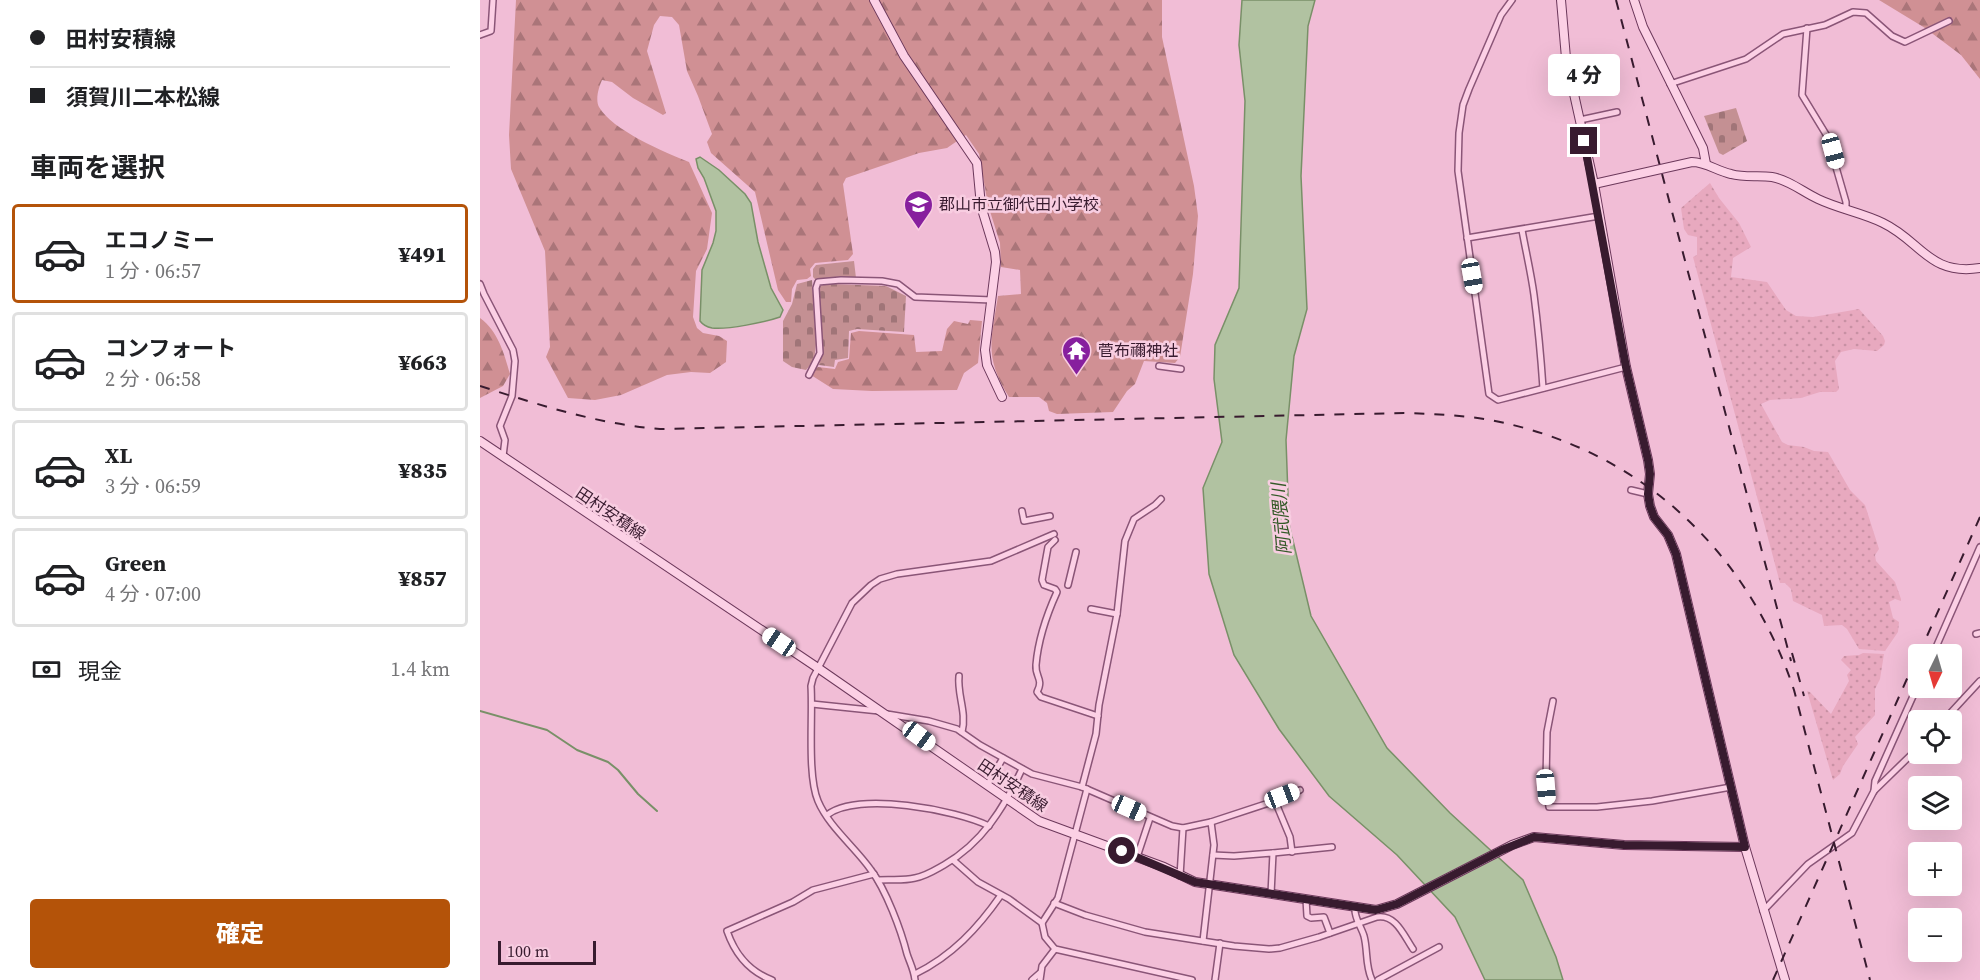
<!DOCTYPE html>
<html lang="ja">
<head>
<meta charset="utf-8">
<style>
  :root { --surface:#fff; --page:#f6f6f6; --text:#202124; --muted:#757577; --line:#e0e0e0; --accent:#b45309 }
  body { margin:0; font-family:"Source Serif 4","Noto Sans JP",serif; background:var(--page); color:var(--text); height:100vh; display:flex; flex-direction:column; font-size:22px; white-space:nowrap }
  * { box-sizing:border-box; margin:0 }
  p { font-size:20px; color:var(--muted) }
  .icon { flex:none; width:33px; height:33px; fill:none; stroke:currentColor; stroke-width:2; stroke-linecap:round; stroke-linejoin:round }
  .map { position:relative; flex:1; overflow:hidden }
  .sheet { display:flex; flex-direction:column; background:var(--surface); width:480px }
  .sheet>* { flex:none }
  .banner { display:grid; align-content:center; height:132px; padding:0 30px; background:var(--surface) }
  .needle { width:39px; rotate:185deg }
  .tools { position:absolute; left:1428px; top:644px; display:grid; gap:12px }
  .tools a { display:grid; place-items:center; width:54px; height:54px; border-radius:6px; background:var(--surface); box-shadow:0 6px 24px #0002; font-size:30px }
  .scale { position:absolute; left:18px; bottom:15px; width:98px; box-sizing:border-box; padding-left:6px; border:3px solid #381b2f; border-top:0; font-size:16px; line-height:21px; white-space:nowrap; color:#381b2f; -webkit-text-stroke:4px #f8cde1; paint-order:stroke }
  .end { position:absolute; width:27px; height:27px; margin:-14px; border:8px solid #381b2f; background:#fff; box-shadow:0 0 0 3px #fff }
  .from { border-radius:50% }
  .bubble { position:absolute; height:42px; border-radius:6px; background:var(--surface); box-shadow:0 6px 24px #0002; font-size:20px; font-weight:800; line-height:42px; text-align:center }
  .car { position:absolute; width:18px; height:36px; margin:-18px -9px; border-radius:8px; box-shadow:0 0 4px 2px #0007; background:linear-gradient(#fff 24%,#345 0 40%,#fff 0 76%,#345 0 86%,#fff 0) }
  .banner b { display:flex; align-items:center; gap:21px; height:57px; font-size:22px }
  .banner b+b { border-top:2px solid var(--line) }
  .banner i { width:15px; height:15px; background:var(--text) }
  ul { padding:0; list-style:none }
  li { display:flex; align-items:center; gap:18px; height:99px; margin:0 12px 9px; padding:0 18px; border:3px solid var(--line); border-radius:6px }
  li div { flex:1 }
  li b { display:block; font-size:22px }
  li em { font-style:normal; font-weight:800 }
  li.selected { border-color:var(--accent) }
  li>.icon { width:54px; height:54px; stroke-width:1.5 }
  h2 { padding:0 30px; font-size:27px; line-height:72px }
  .pay { display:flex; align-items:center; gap:15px; height:66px; padding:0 30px; font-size:22px }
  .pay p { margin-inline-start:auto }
  .button { display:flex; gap:12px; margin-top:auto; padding:12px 30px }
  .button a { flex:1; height:69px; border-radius:6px; background:var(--accent); color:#fff; font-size:24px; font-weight:800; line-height:69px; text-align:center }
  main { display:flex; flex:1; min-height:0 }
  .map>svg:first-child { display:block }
  .farmland { fill:url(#farmland-dots) }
  .forest { fill:url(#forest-firs) }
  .cemetery { fill:url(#cemetery-stones) }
  .water { fill:#b1c2a1; stroke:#799068; stroke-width:1.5 }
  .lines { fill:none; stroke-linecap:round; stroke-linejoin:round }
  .stream { stroke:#799068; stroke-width:2 }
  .street-casing { stroke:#8a5577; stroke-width:8 }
  .secondary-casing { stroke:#6c385b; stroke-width:10 }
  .street { stroke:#fcd0e5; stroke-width:5 }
  .secondary { stroke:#fcd0e5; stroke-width:8 }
  .rail { stroke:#381b2f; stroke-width:2; stroke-dasharray:10 10; stroke-linecap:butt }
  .route { stroke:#381b2f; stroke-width:8 }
  .labels { text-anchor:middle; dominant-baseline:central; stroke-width:5; stroke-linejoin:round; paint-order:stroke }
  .poi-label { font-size:16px; fill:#381b2f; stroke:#f8cde1; text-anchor:start }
  .street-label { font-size:16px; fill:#381b2f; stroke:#f8cde1 }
  .water-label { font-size:18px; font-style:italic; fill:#345a28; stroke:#f8cde1 }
</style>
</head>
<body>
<main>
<section class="sheet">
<div class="banner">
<b><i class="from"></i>田村安積線</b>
<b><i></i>須賀川二本松線</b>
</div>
<h2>車両を選択</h2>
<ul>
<li class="selected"><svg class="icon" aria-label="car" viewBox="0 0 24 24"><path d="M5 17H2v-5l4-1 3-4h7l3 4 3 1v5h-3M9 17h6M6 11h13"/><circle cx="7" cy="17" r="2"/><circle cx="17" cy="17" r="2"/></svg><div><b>エコノミー</b><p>1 分 · 06:57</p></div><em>¥491</em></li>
<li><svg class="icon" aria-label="car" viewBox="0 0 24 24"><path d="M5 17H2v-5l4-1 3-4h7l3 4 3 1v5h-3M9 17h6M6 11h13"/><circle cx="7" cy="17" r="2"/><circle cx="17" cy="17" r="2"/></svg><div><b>コンフォート</b><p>2 分 · 06:58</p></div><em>¥663</em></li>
<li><svg class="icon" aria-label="car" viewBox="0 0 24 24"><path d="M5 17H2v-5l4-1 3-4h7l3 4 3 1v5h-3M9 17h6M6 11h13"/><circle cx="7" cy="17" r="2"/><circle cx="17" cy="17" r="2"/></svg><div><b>XL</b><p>3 分 · 06:59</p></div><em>¥835</em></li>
<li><svg class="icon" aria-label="car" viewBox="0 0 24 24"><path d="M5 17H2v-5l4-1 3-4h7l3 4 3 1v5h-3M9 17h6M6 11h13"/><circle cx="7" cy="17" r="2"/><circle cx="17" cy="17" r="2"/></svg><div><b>Green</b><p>4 分 · 07:00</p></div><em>¥857</em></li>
</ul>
<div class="pay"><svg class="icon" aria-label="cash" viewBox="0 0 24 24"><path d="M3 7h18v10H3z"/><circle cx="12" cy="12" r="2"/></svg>現金<p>1.4 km</p></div>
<div class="button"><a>確定</a></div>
</section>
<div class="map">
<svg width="1500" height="980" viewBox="0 0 1500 980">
  <defs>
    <pattern id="farmland-dots" width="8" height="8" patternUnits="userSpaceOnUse" patternTransform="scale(1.5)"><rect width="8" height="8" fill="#e8a9bf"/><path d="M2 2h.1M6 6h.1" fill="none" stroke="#c891a4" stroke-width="1.8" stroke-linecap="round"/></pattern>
    <pattern id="forest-firs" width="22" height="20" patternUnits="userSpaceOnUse" patternTransform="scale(1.5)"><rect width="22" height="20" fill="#d09094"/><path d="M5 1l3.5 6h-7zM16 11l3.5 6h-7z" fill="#aa7579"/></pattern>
    <pattern id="cemetery-stones" width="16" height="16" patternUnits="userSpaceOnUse" patternTransform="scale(1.5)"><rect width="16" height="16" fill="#c49093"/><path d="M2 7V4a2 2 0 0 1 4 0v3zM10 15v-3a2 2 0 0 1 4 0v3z" fill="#a07578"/></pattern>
  </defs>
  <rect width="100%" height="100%" fill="#f1bdd6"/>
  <g class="farmland">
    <polygon points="1230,183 1239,198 1259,223 1271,247 1253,258 1251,277 1287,282 1306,310 1316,316 1333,317 1379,309 1403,336 1405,341 1404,345 1397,351 1374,349 1361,352 1355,361 1359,389 1356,392 1340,392 1321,398 1290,400 1281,404 1302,442 1308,445 1324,447 1334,451 1348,452 1370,490 1385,505 1399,549 1395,555 1396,561 1415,582 1421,599 1421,601 1415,599 1409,602 1413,618 1419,622 1418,632 1405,651 1379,649 1367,629 1362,625 1344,626 1342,615 1313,601 1311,589 1305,583 1300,583 1213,257 1217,255 1217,237 1208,235 1204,229 1201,208"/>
    <polygon points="1383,653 1404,654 1400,679 1395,689 1395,715 1375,737 1378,744 1363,766 1360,774 1353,780 1327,691 1330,692 1351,714 1369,681 1367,675 1371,670 1361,660 1364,656 1379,655"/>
  </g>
  <g class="forest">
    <path d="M36,0H682V37L714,186L718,216L713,274L700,357L695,363L664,361L655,384L647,391L633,412L577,414L569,411L567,403L559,397H529C504,357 511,340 518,296L541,294L540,270L521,267L520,243L508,205L499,154L486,135L467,148L439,153L366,178L363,184L373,254L368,260L335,263L330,269L331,276L327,279L317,280L312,289L311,302H306L298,290L275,192L231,153L227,142L232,134L218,96L207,71L199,25L192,17L180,16L174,25L167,51L186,113L183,115L153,98L132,82L122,80C119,87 115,99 119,107C132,130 184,152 209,162L232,213L227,249L216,271L213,317L217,328L223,333L239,336L247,341L246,362L230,373L211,372L187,375L141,395L115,400L88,398L66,357L70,347L65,251L31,169L29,135Z"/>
    <polygon points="1399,0 1500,0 1500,79 1481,55 1445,28"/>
    <path d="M0,318C18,331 24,353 30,374L23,386L0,398Z"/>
    <polygon points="490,320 502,321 498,363 484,373 477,390 392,391 353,389 331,375 331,372 338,367 355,369 358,362 369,359 371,333 379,331 434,335 436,352 462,351 467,329 474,321 488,324"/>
  </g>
  <g class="cemetery">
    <polygon points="1256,108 1267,141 1243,155 1239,153 1224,116"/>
    <polygon points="374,261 376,278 346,278 336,280 333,277 333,269 336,265"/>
    <polygon points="332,280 336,344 334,361 326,370 312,367 303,361 303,321 312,304 317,284"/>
    <polygon points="350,284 406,286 426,296 424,332 377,329 369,331 368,358 355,360 354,367 339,365 341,357 338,286"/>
  </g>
  <g class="water">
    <polygon points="762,0 835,0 828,26 821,176 827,309 814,356 806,440 809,524 831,616 907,748 970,813 1043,880 1076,957 1083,980 1005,980 975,917 917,855 849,796 799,729 754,655 729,574 723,488 742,442 734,379 735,345 759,288 765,101 759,45"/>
    <path d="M220,157L239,170L265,194L271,203L278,242L291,288L303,310L300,317C286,322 247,330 232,328C227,327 223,325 220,321L222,270L233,243L236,231V211L224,178L218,168L216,159Z"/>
  </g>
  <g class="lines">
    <polyline class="stream" points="0,711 67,730 97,750 128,762 138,770 158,794 177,811"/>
    <defs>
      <g id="street">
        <polyline points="1032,0 1021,15 989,89 983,105 979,133 978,171 1009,394 1018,400 1146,367"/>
        <polyline points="1327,28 1322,95 1347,136 1366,202 1366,210"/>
        <polyline points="0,35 11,31 13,0"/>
        <polyline points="1190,84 1266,59 1303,34 1345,25 1373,12 1386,13 1412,36 1425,42 1469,21"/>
        <polyline points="1100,120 1137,112"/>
        <path d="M1042,230C1046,252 1051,273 1054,295C1058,326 1061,358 1063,388"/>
        <polyline points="987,238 1119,216"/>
        <polyline points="0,284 4,294 33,350 35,361 32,396 20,426 25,440 23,456"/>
        <polyline points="679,366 701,369"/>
        <polyline points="329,375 340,353 336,288 338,282 361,280 402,281 418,284 435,297 512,300"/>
        <polyline points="1151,490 1168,494"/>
        <polyline points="542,511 544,521 570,516"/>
        <path d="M575,540L568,547L562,580L564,585L575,589L577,592C567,614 558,641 556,665C555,677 564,679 557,692L561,697L618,716"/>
        <polyline points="588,585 596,552"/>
        <polyline points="611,609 637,614"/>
        <polyline points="1496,634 1500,633"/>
        <polyline points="1453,654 1500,547"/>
        <path d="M479,676C477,695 487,712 482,732"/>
        <polyline points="1073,701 1067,732 1066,781 1069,807 1117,807 1172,801 1251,787"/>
        <polyline points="332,704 399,711"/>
        <polyline points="407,714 449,721 477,729 500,745 552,774 602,787 692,826 703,828 731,822 734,845 723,941"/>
        <polyline points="1464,720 1500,681"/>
        <polyline points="508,784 523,758"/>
        <polyline points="602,787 616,734 619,705 637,614 645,541 654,519 675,505 681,499"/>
        <polyline points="607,789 578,898 562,923 565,937 575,949 712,980"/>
        <polyline points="1394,791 1395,781 1438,685"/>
        <polyline points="795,801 810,837 812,852"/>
        <path d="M347,815C378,791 476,810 509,826"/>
        <polyline points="731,822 795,801 820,790"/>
        <polyline points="793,853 852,847"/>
        <polyline points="733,855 754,856 793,853 791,894"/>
        <polyline points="657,857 670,818"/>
        <polyline points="473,860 498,882 529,899 562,923"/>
        <polyline points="700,876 703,828"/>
        <path d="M398,880C410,879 423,881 435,878C446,876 455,870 464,865C502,843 524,808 542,769"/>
        <polyline points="826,899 827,916 831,918 844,917 850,933"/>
        <path d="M574,903L605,915L665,932L754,946L789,949L800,948L839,937L897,917C916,914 924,936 933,949"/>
        <path d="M875,908C874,918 881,926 884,936C888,951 885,966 892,980"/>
        <polyline points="1283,911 1328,864 1372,833 1394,791 1438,748"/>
        <path d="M435,974C472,956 498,928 521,895"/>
        <path d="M292,980C268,971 255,954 247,931L313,902L333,890L394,874"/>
        <path d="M435,980C434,970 430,963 427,954C421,930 406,890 391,870C375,847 349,827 338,801C327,775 333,716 331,686L333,678L372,603L391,585L400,579L417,574L511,561L574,534"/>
        <polyline points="552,980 560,973"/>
        <polyline points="560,980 562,966 575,949"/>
        <polyline points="735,980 740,943"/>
        <polyline points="898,980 959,947"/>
      </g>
      <g id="secondary">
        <polyline points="394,0 424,56 497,163 501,206 515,252 516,262 505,350 507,365 522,397"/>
        <polyline points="1081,0 1086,58 1114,184 1146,367 1168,460 1170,474 1168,494 1170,506 1174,517 1188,535 1196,554 1265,847 1305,980"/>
        <polyline points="1154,0 1163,27 1223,148 1226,164"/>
        <path d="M1114,184L1212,162C1226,162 1237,171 1251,174C1265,178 1279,175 1292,177C1309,180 1323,192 1338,199C1359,209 1383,213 1403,223C1441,241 1449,276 1500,268"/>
        <polyline points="0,441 338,668 559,821 684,867 715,882 896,910 917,904 1032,845 1054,837 1144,845 1265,847"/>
      </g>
    </defs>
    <use href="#street" class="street-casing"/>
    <use href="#secondary" class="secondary-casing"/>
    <use href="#street" class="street"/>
    <use href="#secondary" class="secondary"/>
    <g class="rail">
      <polyline points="1136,0 1311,661"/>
      <path d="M0,386C60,405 117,424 180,429L924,413C953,414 982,415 1010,420C1158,448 1267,549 1314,690L1390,980"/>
      <polyline points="1312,653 1324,696"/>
      <polyline points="1439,654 1500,517"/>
      <polyline points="1293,980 1438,654"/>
    </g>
  </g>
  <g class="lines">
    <polyline class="route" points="642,851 715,882 896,910 917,904 1022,850 1054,837 1144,845 1265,847 1196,554 1188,535 1174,517 1170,506 1168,494 1170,474 1168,460 1146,367 1104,141"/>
  </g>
  <defs>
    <symbol id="school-pin" viewBox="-11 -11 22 30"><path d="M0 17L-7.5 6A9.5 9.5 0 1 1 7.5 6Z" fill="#87209e" stroke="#f8cde1"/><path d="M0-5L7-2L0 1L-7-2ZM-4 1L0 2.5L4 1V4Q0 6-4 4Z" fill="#fff"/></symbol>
    <symbol id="temple-pin" viewBox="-11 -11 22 30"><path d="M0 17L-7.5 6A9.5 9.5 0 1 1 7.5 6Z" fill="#87209e" stroke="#f8cde1"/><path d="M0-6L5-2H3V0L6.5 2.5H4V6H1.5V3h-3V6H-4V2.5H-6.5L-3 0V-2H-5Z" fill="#fff"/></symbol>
  </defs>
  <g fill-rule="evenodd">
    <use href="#school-pin" x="422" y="188" width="33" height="45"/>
    <use href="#temple-pin" x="580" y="334" width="33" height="45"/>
  </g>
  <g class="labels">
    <g class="poi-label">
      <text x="459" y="204">郡山市立御代田小学校</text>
      <text x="618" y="350">菅布禰神社</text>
    </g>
    <g class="street-label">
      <text transform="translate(131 513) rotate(34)">田村安積線</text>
      <text transform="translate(533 785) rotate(34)">田村安積線</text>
    </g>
    <g class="water-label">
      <text transform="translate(801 519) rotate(-95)">阿武隈川</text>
    </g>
  </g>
</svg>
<div class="tools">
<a><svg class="needle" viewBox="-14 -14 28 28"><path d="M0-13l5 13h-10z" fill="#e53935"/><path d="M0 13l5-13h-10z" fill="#757577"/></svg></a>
<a><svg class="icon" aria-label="locate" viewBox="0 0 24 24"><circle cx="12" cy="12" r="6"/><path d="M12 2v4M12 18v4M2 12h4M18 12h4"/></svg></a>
<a><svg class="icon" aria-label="layers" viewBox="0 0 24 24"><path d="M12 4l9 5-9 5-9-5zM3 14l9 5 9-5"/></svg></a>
<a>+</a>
<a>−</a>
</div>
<div class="scale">100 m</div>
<i class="end from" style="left:642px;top:851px"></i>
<i class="end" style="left:1104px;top:141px"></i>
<div class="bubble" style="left:1068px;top:54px;width:72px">4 分</div>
<i class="car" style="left:1353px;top:151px;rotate:165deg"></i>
<i class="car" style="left:992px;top:276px;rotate:170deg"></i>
<i class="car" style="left:299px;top:642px;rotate:304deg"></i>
<i class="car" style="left:439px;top:736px;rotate:126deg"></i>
<i class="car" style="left:1066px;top:787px;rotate:175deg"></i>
<i class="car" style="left:802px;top:796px;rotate:69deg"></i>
<i class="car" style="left:649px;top:808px;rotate:114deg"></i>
</div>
</main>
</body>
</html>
